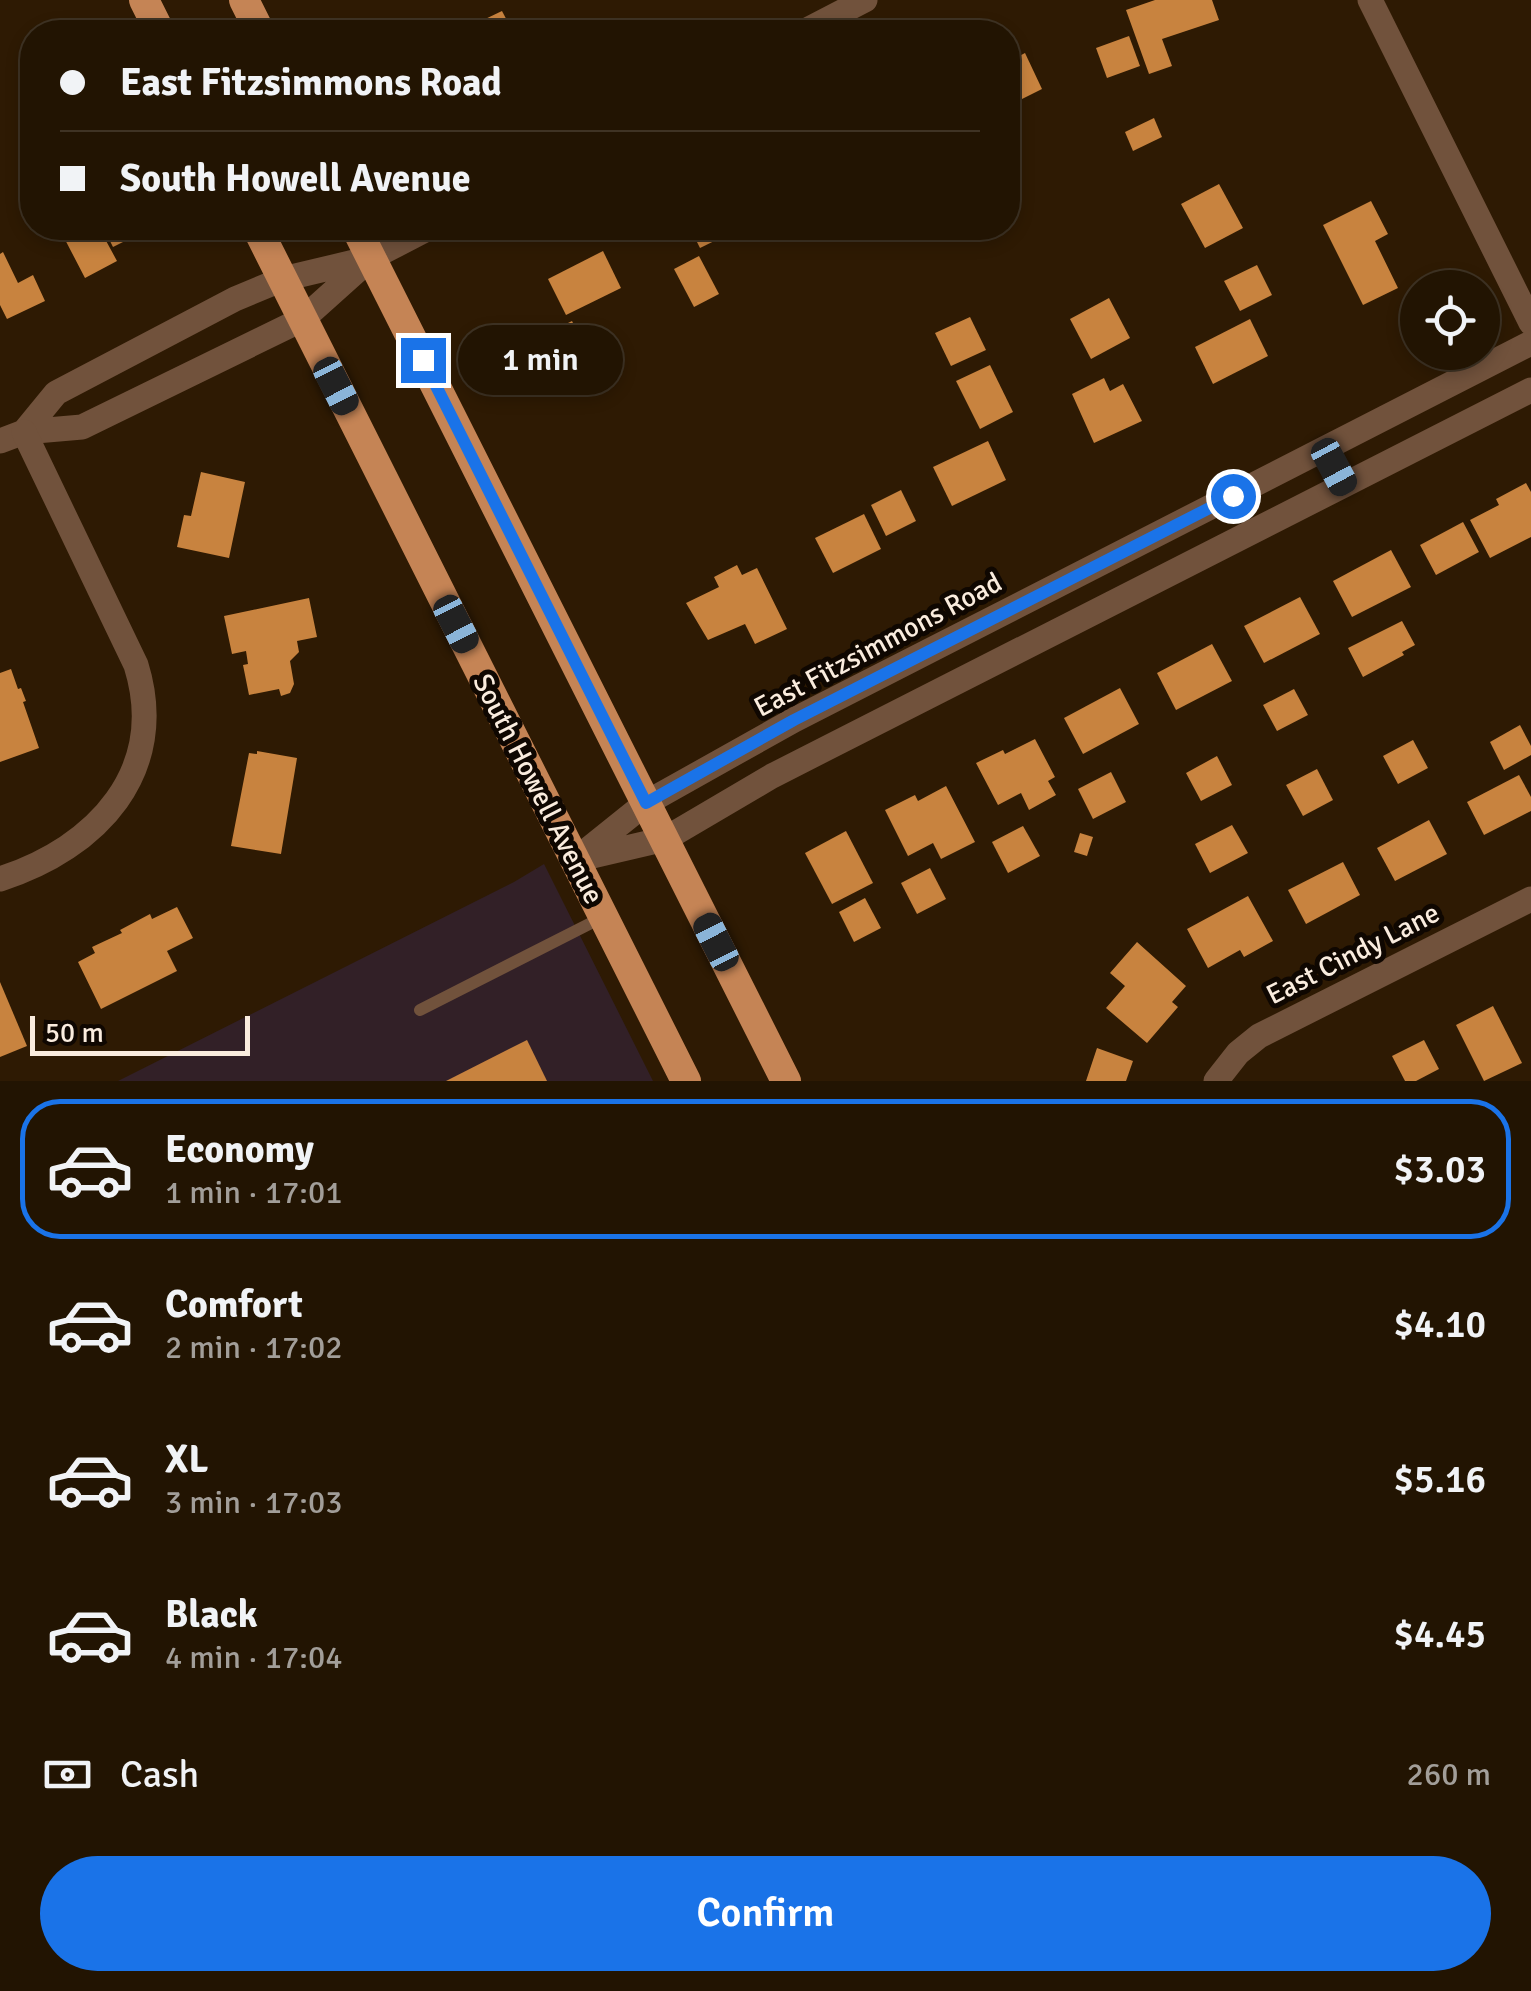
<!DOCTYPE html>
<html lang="en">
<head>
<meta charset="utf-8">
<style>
  :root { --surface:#221402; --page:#2e2111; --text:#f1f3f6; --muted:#a29e99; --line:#3f3324; --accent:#1a73e8 }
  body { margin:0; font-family:Signika,sans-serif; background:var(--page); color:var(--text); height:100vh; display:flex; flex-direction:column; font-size:38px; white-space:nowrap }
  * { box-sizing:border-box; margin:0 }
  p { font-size:32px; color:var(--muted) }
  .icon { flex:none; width:55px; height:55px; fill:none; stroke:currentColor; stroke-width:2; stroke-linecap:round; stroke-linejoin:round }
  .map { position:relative; height:1081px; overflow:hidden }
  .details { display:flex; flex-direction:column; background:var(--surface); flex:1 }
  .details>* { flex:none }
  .banner { position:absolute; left:20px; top:20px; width:1000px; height:220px; border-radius:40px; box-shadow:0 5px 15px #0003,0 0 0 2px var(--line); display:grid; align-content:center; height:220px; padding:0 40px; background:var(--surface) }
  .controls { position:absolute; left:1400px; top:270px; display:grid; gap:20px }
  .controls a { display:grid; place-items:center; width:100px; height:100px; border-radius:50%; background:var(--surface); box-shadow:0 5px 15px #0003,0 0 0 2px var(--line); font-size:50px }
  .scale { position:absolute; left:30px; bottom:25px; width:220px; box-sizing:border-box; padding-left:10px; border:5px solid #faecde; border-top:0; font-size:28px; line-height:35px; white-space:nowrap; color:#faecde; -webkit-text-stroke:8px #0f0701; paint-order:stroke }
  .end { position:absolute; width:45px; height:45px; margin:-22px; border:12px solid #1a73e8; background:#fff; box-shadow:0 0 0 5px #fff }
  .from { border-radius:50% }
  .bubble { position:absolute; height:70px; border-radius:35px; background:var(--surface); box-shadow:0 5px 15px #0003,0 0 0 2px var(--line); font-size:32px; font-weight:600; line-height:70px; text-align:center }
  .car { position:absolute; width:30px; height:60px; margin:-30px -15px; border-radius:12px; box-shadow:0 0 8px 2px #0007; background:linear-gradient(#222 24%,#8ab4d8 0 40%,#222 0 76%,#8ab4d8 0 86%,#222 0) }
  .banner b { display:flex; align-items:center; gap:35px; height:95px; font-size:38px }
  .banner b+b { border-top:2px solid var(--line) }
  .banner i { width:25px; height:25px; background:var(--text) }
  ul { padding:18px 0 0; list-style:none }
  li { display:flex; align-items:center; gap:30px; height:140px; margin:0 20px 15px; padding:0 20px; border:5px solid transparent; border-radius:40px }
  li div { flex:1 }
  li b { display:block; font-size:38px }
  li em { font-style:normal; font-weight:600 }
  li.current { border-color:var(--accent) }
  li>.icon { width:90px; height:90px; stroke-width:1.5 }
  .pay { display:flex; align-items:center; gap:25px; height:110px; padding:0 40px; font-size:38px }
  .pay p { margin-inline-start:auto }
  .action { display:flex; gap:20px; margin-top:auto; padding:20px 40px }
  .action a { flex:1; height:115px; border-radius:60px; background:var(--accent); color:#fff; font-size:40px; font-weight:600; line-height:115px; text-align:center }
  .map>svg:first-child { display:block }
  .industrial { fill:#322027 }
  .building { fill:#c8833f }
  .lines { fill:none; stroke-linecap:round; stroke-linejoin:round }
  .lane { stroke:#71523c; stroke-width:12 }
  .street { stroke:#71523c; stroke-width:25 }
  .primary { stroke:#c58455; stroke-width:30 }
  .route { stroke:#1a73e8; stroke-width:12 }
  .labels { text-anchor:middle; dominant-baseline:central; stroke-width:10; stroke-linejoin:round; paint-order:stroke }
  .street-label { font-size:28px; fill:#faecde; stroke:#0f0701 }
</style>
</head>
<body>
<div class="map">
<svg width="1531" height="1081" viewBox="0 0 1531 1081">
  <rect width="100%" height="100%" fill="#2e1a03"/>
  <polygon class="industrial" points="544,864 653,1081 118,1081 514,882"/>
  <g class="building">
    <polygon points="1155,0 1212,0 1219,20 1162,39 1172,66 1149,74 1126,10"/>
    <polygon points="502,11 513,32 458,32"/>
    <polygon points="1129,36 1140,66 1107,78 1096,48"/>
    <polygon points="1025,53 1042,89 1008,106 1008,62"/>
    <polygon points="1154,118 1162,137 1133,151 1125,132"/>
    <polygon points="1219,184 1243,228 1205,248 1181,204"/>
    <polygon points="1371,201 1388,234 1375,241 1398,288 1363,305 1323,225"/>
    <polygon points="59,228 126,228 131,238 113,247 107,235 104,237 117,261 85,278"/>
    <polygon points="690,228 741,228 700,248"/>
    <polygon points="603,251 621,288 566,315 548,279"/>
    <polygon points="3,252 18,283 33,275 45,301 7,319 0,305 0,254"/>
    <polygon points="699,256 719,294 694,307 674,269"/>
    <polygon points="1257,265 1272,295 1240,311 1224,281"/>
    <polygon points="1109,298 1130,338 1091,359 1070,319"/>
    <polygon points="970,317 986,350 951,366 935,333"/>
    <polygon points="1250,319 1268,356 1213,384 1195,347"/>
    <polygon points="572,321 586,350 571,358 576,368 564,374 559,364 545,371 530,342"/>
    <polygon points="990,365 1013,412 980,429 956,381"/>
    <polygon points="1104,378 1110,391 1123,384 1142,421 1094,443 1072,394"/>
    <polygon points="988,441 1006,480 952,506 933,467"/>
    <polygon points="201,472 245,482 229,558 177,547 184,515 191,516"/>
    <polygon points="1526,483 1531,492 1531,537 1490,558 1470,520 1499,505 1496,499"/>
    <polygon points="901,490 916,521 886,536 871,505"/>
    <polygon points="864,514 881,549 833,573 815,538"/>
    <polygon points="1463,522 1479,552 1436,575 1420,545"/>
    <polygon points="1391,550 1411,587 1352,617 1333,581"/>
    <polygon points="737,565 742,575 757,568 787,629 755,644 745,624 708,640 686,603 719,587 714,577"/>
    <polygon points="1300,597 1320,634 1264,663 1244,626"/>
    <polygon points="309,598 317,637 297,641 299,652 290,661 294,684 290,693 281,696 279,689 249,695 243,665 248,664 246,651 232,654 224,616"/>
    <polygon points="1402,621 1415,645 1402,652 1404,655 1363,677 1348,648"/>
    <polygon points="1212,644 1232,681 1176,710 1157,673"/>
    <polygon points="11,669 18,689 21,688 26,701 23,702 39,748 0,762 0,673"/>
    <polygon points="1120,688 1139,724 1083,754 1064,718"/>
    <polygon points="1294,689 1308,715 1277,731 1263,705"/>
    <polygon points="1520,725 1531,746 1531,755 1504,770 1490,742"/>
    <polygon points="1035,739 1055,777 1048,781 1056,795 1029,810 1021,793 998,805 976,763 1003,750 1005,754"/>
    <polygon points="1413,740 1428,768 1398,784 1383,756"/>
    <polygon points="257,751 297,758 281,854 231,846 249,753 257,754"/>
    <polygon points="1217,756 1232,785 1201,801 1186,773"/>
    <polygon points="1317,769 1333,800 1303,816 1286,785"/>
    <polygon points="1111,772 1126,802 1093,819 1078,789"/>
    <polygon points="1519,775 1531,797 1531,811 1484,835 1467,802"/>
    <polygon points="946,786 975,842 941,859 933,843 908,856 885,810 915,795 918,801"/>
    <polygon points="1429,820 1447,854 1395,881 1377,848"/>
    <polygon points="1232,825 1248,853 1210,873 1195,844"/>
    <polygon points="1023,826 1040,856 1008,873 992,842"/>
    <polygon points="846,831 873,883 832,904 805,853"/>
    <polygon points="1080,833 1093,837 1087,856 1074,852"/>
    <polygon points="1343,862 1360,895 1306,924 1288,890"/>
    <polygon points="930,868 946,899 917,914 901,883"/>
    <polygon points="1248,896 1273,941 1244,957 1240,950 1208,968 1187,929"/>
    <polygon points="865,898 881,928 854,942 839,912"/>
    <polygon points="177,907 193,938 167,951 177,971 101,1009 78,962 95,953 92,947 122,933 120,930 150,914 152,919"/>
    <polygon points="1137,942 1186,986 1172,1002 1178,1007 1147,1043 1106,1008 1125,986 1110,973"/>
    <polygon points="0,982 27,1046 0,1057"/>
    <polygon points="1493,1006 1522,1063 1484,1081 1456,1025"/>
    <polygon points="527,1040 547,1081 446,1081"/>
    <polygon points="1424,1040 1439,1069 1416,1081 1405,1081 1392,1056"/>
    <polygon points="1097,1048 1133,1061 1126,1081 1086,1081"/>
  </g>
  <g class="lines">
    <polyline class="lane" points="420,1010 603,917"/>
    <g class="street">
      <polyline points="1370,0 1531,323"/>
      <polyline points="803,32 865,0"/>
      <polyline points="371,258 429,228"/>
      <polyline points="1531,343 794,720 646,803 575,860 665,839 772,776 1531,390"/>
      <polyline points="0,441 24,432 82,427 303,319 371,258 283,279 235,299 56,393 24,432"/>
      <path d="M0,879C97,848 169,771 136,665L24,432"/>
      <polyline points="1216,1081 1238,1053 1259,1036 1531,899"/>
    </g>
    <g class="primary">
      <polyline points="144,0 160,32"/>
      <polyline points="244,0 260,32"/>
      <polyline points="257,228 686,1081"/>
      <polyline points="356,228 786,1081"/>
    </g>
  </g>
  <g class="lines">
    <polyline class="route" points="423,360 646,803 794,720 1233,496"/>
  </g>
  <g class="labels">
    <g class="street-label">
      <text transform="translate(878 645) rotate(-28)">East Fitzsimmons Road</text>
      <text transform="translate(538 789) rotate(63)">South Howell Avenue</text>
      <text transform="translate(1353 954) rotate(-27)">East Cindy Lane</text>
    </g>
  </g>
</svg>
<div class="controls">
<a><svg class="icon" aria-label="locate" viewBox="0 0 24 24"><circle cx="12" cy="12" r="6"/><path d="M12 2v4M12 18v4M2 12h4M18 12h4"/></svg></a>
</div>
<div class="scale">50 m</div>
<i class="end from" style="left:1233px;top:496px"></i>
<i class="end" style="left:423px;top:360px"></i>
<div class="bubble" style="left:458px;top:325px;width:165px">1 min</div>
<i class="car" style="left:336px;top:386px;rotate:153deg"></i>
<i class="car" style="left:1334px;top:467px;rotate:152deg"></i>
<i class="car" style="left:456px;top:624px;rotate:153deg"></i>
<i class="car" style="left:716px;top:942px;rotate:333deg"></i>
<div class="banner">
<b><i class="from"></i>East Fitzsimmons Road</b>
<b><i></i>South Howell Avenue</b>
</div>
</div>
<section class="details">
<ul>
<li class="current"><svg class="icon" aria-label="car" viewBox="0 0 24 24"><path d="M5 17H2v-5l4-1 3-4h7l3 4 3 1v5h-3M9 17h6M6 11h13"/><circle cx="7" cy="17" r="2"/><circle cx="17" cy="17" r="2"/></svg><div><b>Economy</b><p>1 min · 17:01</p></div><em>$3.03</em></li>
<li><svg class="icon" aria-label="car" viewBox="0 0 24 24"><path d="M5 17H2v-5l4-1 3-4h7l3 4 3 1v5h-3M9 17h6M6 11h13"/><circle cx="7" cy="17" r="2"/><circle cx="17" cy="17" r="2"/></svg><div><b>Comfort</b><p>2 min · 17:02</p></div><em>$4.10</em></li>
<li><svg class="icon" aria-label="car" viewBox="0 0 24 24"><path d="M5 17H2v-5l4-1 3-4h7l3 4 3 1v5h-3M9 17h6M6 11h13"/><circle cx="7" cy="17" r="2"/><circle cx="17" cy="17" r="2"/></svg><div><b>XL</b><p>3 min · 17:03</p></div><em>$5.16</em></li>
<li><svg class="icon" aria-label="car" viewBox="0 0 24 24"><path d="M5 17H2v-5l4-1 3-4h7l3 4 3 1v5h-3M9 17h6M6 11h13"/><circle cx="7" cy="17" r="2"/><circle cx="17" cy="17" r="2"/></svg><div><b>Black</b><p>4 min · 17:04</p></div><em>$4.45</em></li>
</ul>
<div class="pay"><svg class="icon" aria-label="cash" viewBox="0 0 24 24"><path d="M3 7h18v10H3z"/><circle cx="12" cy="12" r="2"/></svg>Cash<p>260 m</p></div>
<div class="action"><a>Confirm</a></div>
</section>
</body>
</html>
